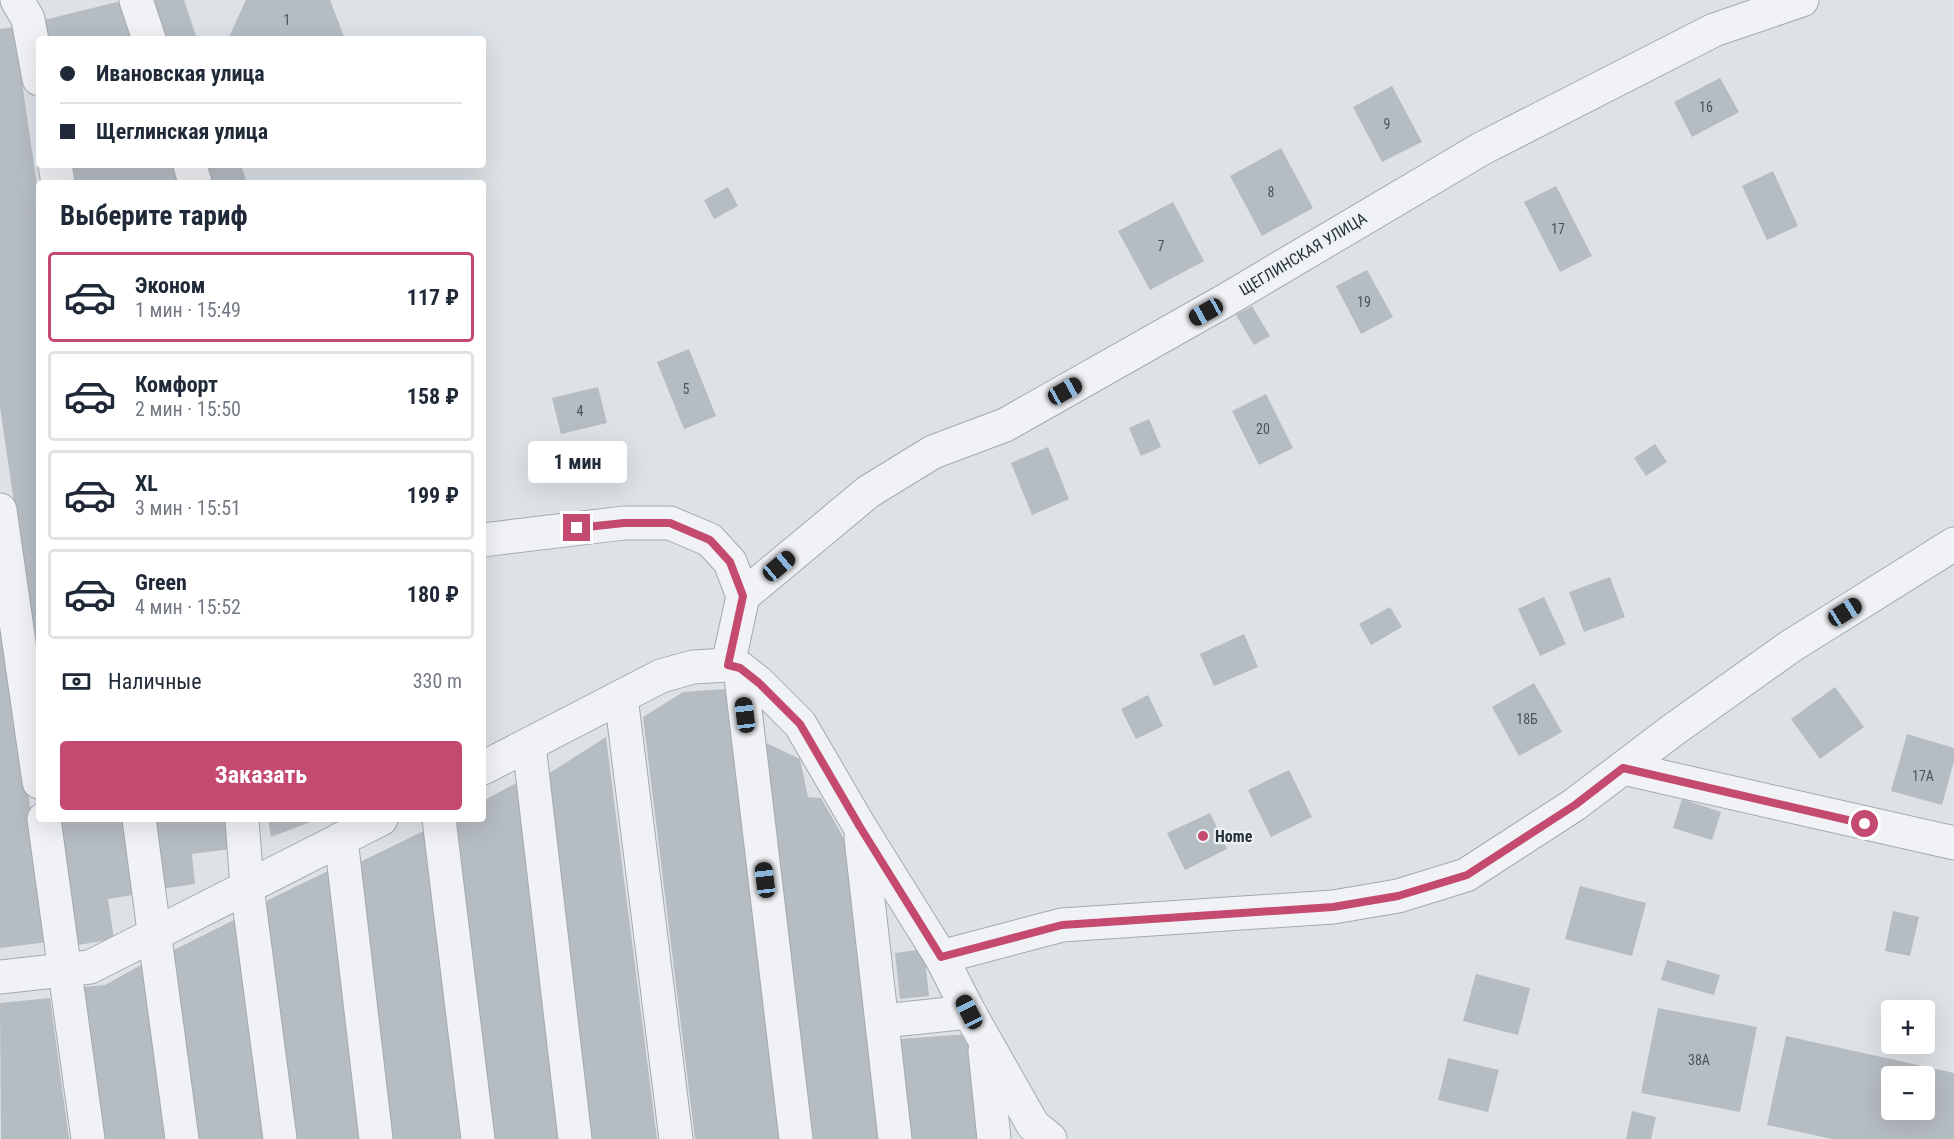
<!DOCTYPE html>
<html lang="ru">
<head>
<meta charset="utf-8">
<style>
  :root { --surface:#fff; --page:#f6f6f7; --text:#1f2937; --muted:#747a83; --line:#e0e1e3; --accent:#c44a70 }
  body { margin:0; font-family:"Roboto Condensed",sans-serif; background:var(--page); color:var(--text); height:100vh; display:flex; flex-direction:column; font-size:22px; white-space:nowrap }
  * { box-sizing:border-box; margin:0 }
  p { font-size:20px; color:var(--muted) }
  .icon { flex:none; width:33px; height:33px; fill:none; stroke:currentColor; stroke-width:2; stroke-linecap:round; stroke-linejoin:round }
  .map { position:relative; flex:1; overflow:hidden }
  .side { position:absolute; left:36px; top:180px; width:450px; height:642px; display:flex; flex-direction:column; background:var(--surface); border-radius:6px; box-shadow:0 6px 24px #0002 }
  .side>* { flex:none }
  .banner { position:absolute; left:36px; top:36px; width:450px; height:132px; border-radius:6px; box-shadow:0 6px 24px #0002; display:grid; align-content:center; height:132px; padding:0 24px; background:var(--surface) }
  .controls { position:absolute; left:1881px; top:1000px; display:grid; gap:12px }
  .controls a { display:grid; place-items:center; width:54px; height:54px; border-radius:6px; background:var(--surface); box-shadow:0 6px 24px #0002; font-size:30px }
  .end { position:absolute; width:27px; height:27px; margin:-14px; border:8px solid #c44a70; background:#fff; box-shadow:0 0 0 3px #fff }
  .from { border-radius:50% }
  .bubble { position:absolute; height:42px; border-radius:6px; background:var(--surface); box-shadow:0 6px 24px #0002; font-size:20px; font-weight:700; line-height:42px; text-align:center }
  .car { position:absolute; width:18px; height:36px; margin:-18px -9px; border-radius:8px; box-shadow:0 0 4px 2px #0007; background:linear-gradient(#222 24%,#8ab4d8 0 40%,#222 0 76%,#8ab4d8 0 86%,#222 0) }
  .banner b { display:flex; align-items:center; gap:21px; height:57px; font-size:22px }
  .banner b+b { border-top:2px solid var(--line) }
  .banner i { width:15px; height:15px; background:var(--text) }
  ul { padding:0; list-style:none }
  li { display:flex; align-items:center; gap:18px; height:90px; margin:0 12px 9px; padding:0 12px; border:3px solid var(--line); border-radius:6px }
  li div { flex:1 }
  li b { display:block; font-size:22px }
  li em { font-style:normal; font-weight:700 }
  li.current { border-color:var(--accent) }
  li>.icon { width:54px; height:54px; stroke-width:1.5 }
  h2 { padding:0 24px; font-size:27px; line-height:72px }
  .pay { display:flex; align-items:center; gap:15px; height:66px; padding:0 24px; font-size:22px }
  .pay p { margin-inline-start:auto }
  .primary-button { display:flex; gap:12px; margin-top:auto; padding:12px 24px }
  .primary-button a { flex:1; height:69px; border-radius:6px; background:var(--accent); color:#fff; font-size:24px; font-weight:700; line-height:69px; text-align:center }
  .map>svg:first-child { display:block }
  .building { fill:#b5bcc2; fill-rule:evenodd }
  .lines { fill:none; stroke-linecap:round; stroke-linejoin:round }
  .minor-casing { stroke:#a3aaaf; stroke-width:35 }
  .minor { stroke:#f0f2f5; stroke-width:33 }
  .route { stroke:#c44a70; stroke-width:8 }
  .poi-dot { fill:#c44a70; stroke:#ecf1f4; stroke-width:2 }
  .labels { text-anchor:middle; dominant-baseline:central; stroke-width:4.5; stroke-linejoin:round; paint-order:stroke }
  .number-label { font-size:14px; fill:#4b545d }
  .street-label { font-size:16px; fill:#28323b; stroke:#ecf1f4 }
  .poi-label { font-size:16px; font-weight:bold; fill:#28323b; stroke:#ecf1f4; text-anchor:start }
</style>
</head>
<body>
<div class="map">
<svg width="1954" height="1139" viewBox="0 0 1954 1139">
  <rect width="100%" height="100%" fill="#dde2e6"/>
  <g class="building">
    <polygon points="150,0 184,0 197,39 163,39"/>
    <polygon points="246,0 330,0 345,39 228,39"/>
    <polygon points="121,1 133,39 48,39 44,20"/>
    <polygon points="14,27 39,199 38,668 0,407 0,29"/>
    <polygon points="1720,78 1739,112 1692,137 1674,102"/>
    <polygon points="1392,86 1422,142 1382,162 1353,107"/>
    <polygon points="1281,148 1313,208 1262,236 1230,176"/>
    <polygon points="73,165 173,165 179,183 76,183"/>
    <polygon points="203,165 241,165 247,183 209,183"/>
    <polygon points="1773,171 1798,226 1767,240 1742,186"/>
    <polygon points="1556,186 1592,256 1560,272 1524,202"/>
    <polygon points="728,187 738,206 714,219 704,200"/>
    <polygon points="1173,202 1204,261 1150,290 1118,231"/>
    <polygon points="1367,270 1393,317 1361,334 1336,286"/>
    <polygon points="1252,306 1270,336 1254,345 1236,315"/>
    <polygon points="689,349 716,416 684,429 657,362"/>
    <polygon points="598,387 607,423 561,434 552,398"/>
    <polygon points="1266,394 1293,448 1259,465 1232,411"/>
    <polygon points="1149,419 1161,447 1141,456 1129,428"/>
    <polygon points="1655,444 1667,462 1646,476 1634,458"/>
    <polygon points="1048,447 1069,499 1032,515 1011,463"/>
    <polygon points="1610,577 1625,617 1584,632 1569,592"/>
    <polygon points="0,587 1,587 48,942 0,948"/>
    <polygon points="1544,597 1566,644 1540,656 1518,609"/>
    <polygon points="1390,607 1402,627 1371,645 1359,624"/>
    <polygon points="1244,634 1258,667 1214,686 1200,654"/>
    <polygon points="1534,683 1562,732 1519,756 1492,707"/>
    <polygon points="1835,687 1864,727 1820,759 1791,719"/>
    <polygon points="725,689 780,1139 695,1139 643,717 683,692"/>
    <polygon points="1148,695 1163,726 1136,739 1121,709"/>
    <polygon points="1907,734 1954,748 1954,761 1942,805 1891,791"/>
    <polygon points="606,737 657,1139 592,1139 548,774"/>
    <polygon points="762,741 800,759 808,797 821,798 846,842 880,1139 812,1139"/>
    <polygon points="1289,770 1312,817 1271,837 1248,790"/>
    <polygon points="518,782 559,1139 491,1139 453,819 483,819 483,801"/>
    <polygon points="1682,799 1721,812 1712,840 1673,828"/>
    <polygon points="1210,813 1227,849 1185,870 1167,833"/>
    <polygon points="60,819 129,819 139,894 108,899 114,939 78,945"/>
    <polygon points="152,819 230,819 231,849 192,854 195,884 161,889"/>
    <polygon points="268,819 318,819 271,837"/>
    <polygon points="428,829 464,1139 393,1139 360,862"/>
    <polygon points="328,871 359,1139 294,1139 264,902"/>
    <polygon points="1580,886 1646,903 1632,956 1565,939"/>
    <polygon points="1893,911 1919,917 1910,956 1885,951"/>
    <polygon points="242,916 269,1139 198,1139 172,951"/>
    <polygon points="924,949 929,996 900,999 895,953"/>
    <polygon points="1667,960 1720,975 1714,995 1661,980"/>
    <polygon points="143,964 166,1139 103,1139 84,987 105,985"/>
    <polygon points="1476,974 1530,988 1518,1035 1463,1021"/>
    <polygon points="50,998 69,1139 1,1139 0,1003"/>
    <polygon points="1658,1008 1757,1027 1740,1112 1641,1093"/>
    <polygon points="969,1034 978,1139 911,1139 900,1039"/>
    <path d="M1786,1036L1954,1073V1139H1832L1767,1125ZM1892,1077H1924V1110H1892Z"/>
    <polygon points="1448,1058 1499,1070 1488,1112 1438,1100"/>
    <polygon points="1632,1111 1656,1117 1651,1139 1626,1139"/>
  </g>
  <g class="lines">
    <defs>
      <g id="minor">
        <polyline points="17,0 28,19 39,79"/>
        <polyline points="136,0 149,39"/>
        <polyline points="55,165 58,183"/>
        <polyline points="190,165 195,183"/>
        <polyline points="0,510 39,782"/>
        <polyline points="483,540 624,523 670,523 710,540 730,562 743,596 868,492 933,452 1005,425 1226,300 1481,149 1714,30 1802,0"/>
        <polyline points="728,665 743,596"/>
        <polyline points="740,668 796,1139"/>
        <polyline points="621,697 676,1139"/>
        <polyline points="529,745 575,1139"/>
        <polyline points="483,768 661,676 693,667 728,665 740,668 759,683 800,724 860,827 941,957 969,1012 1033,1125 1050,1139"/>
        <polyline points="1623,768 1954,843"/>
        <polyline points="44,819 88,1139"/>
        <polyline points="139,819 182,1139"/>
        <polyline points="242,819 247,887 280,1139"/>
        <polyline points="439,819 478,1139"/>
        <polyline points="861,838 895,1139"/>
        <polyline points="341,839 376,1139"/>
        <polyline points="941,957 1062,925 1333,907 1398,896 1466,875 1574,805 1673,730 1791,646 1954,544"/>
        <polyline points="0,977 90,967 381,819"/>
        <polyline points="883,1021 969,1012"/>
        <polyline points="985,1051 994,1139"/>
      </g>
    </defs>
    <use href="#minor" class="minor-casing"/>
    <use href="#minor" class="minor"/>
  </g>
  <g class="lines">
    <polyline class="route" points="577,528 624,523 670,523 710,540 730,562 743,596 728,665 740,668 759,683 800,724 860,827 941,957 1062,925 1333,907 1398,896 1467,875 1575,805 1623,768 1865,824"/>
  </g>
  <circle class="poi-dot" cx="1203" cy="836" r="6"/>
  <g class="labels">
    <g class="number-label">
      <text x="287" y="20">1</text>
      <text x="1706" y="107">16</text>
      <text x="1387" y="124">9</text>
      <text x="1271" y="192">8</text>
      <text x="1558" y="229">17</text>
      <text x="1161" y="246">7</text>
      <text x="1364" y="302">19</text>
      <text x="686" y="389">5</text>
      <text x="580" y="411">4</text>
      <text x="1263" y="429">20</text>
      <text x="1527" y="719">18Б</text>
      <text x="1923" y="776">17А</text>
      <text x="1699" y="1060">38А</text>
    </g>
    <g class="street-label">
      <text transform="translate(1303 254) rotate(-31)">ЩЕГЛИНСКАЯ УЛИЦА</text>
    </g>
    <g class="poi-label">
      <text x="1215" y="836">Home</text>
    </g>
  </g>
</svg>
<div class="controls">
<a>+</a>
<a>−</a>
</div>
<i class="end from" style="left:1865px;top:824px"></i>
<i class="end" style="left:577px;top:528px"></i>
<div class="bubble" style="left:528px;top:441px;width:99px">1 мин</div>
<i class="car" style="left:1206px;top:312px;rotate:241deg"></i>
<i class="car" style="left:1065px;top:391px;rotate:61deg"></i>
<i class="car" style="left:779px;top:566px;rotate:50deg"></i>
<i class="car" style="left:1845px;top:612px;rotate:58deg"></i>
<i class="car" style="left:745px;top:715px;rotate:353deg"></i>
<i class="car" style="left:765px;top:880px;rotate:353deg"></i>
<i class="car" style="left:969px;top:1012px;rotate:333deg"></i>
<div class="banner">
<b><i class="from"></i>Ивановская улица</b>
<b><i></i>Щеглинская улица</b>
</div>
<section class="side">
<h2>Выберите тариф</h2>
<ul>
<li class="current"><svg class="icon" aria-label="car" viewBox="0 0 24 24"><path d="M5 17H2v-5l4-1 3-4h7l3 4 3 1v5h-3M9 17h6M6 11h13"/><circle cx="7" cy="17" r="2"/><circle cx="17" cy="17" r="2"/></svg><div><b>Эконом</b><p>1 мин · 15:49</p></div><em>117 ₽</em></li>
<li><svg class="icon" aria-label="car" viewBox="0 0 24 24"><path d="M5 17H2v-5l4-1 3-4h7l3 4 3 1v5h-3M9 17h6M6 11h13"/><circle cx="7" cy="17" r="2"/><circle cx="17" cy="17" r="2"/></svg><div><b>Комфорт</b><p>2 мин · 15:50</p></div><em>158 ₽</em></li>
<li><svg class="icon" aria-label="car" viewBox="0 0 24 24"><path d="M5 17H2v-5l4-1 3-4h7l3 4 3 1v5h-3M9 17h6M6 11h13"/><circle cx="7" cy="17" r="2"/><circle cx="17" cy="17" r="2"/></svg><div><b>XL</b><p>3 мин · 15:51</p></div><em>199 ₽</em></li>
<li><svg class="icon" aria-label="car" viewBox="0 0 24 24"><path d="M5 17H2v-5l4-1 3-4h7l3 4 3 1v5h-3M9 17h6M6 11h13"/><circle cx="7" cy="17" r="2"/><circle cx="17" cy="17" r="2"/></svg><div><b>Green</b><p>4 мин · 15:52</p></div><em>180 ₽</em></li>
</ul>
<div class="pay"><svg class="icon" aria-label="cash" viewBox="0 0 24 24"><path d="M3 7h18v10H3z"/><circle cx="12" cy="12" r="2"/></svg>Наличные<p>330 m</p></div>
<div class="primary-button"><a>Заказать</a></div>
</section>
</div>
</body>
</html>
